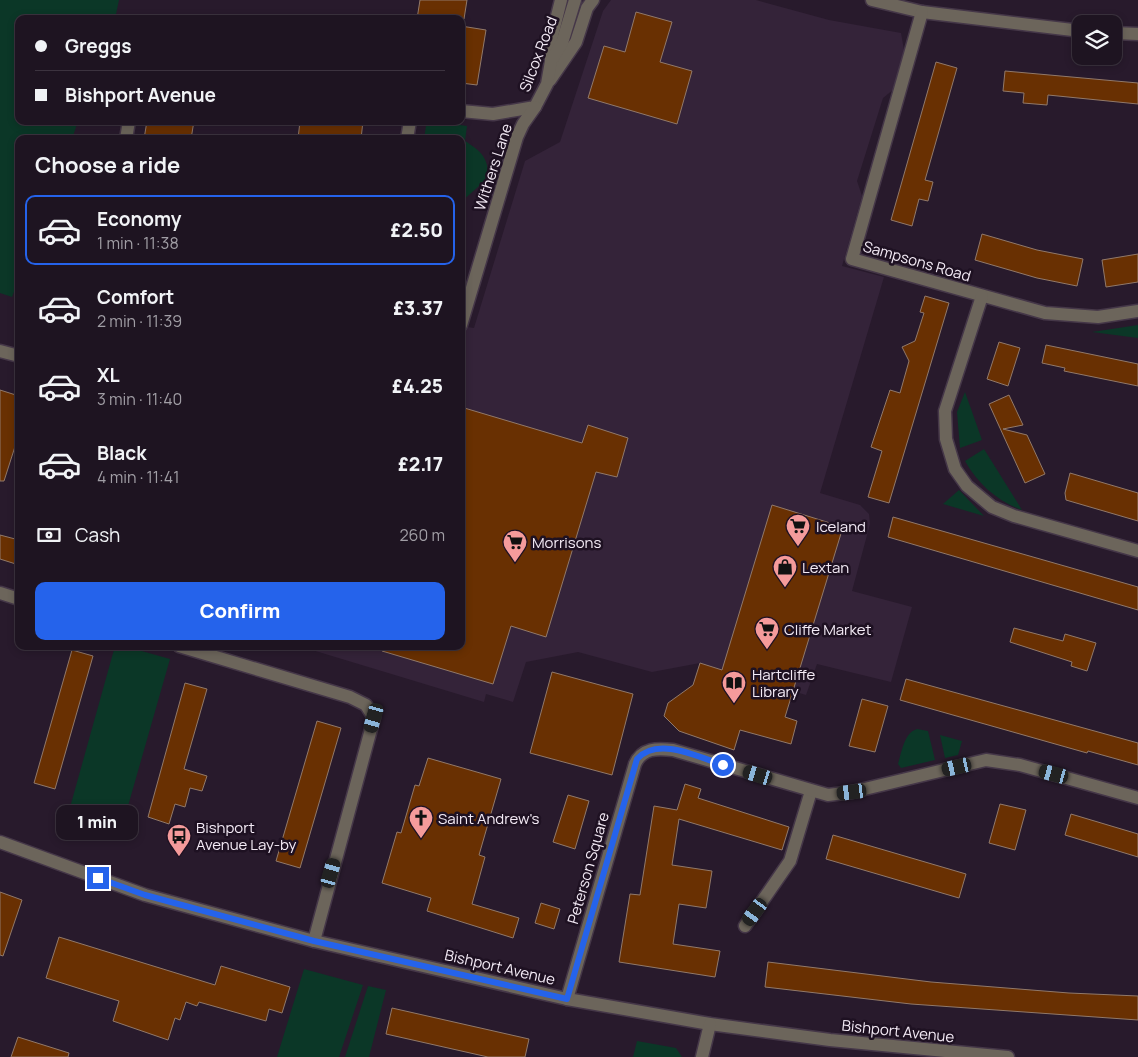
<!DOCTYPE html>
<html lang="en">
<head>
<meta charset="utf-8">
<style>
  :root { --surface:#1e1421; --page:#2b212e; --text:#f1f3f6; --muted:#a19ea5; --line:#3c333f; --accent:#2563eb }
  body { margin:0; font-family:Manrope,sans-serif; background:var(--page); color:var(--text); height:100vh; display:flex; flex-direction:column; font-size:19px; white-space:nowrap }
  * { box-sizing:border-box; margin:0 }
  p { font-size:16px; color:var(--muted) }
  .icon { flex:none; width:28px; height:28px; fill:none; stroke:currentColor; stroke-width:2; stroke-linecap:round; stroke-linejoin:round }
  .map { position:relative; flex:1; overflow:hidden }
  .drawer { position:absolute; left:15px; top:135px; width:450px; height:515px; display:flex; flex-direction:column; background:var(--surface); border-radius:10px; box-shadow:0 2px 8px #0003,0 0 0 1px var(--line) }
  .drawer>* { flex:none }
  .top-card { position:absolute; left:15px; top:15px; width:450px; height:110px; border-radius:10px; box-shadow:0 2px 8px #0003,0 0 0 1px var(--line); display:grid; align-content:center; height:110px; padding:0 20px; background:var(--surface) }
  .controls { position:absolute; left:1072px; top:15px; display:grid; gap:10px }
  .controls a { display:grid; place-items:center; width:50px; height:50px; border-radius:10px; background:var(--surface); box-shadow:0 2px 8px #0003,0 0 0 1px var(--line); font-size:25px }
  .end { position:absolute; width:22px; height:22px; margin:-11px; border:6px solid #2563eb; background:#fff; box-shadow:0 0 0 2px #fff }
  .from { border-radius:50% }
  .bubble { position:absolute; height:35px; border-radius:10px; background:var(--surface); box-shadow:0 2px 8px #0003,0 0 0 1px var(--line); font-size:16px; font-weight:800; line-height:35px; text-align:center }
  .car { position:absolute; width:15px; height:30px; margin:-15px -8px; border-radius:6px; box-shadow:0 0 4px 1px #0007; background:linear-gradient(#222 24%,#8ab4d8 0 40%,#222 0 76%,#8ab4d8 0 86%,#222 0) }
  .top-card b { display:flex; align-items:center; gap:18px; height:48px; font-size:19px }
  .top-card b+b { border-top:1px solid var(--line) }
  .top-card i { width:12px; height:12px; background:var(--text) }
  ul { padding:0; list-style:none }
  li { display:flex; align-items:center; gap:15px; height:70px; margin:0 10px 8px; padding:0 10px; border:2px solid transparent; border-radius:10px }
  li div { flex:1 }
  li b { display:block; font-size:19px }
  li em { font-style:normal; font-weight:800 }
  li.on { border-color:var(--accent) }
  li>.icon { width:45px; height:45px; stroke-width:1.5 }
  h2 { padding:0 20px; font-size:22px; line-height:60px }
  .pay { display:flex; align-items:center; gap:12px; height:55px; padding:0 20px; font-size:19px }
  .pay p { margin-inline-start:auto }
  .action { display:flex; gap:10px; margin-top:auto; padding:10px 20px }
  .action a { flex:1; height:58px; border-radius:10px; background:var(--accent); color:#fff; font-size:20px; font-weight:800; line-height:58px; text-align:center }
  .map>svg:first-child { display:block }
  .built { fill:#342339 }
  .green { fill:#0b3727 }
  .building { fill:#693002; stroke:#91796a }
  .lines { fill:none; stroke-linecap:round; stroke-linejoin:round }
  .minor-casing { stroke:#453748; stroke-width:15 }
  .minor { stroke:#6c655b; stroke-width:12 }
  .route { stroke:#2563eb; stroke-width:6 }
  .labels { text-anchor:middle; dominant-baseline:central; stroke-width:5; stroke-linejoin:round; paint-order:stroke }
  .street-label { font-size:15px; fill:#f4ebf6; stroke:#1e1122 }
  .poi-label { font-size:15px; fill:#f4ebf6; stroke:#1e1122; text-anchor:start }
</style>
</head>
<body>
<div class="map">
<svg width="1138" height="1057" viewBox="0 0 1138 1057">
  <rect width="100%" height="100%" fill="#281a2c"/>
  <polygon class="built" points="611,0 756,0 829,20 901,33 904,50 894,89 883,98 857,181 862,196 842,266 884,277 820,493 860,505 869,514 870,524 852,591 912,607 891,682 817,664 806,695 700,663 652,672 578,652 526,662 513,702 486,694 484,702 299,646 461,646 461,326 474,328 525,161 560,142 603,11"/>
  <g class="green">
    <polygon points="0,0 119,0 115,19 19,19 19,121 78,121 72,139 19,139 19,279 12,297 0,293"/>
    <path d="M432,121L467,126L465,141C481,151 489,158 488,178L461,202V139H424L426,126Z"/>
    <polygon points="1138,325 1138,338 1092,332"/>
    <polygon points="965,392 982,440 960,448 957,412"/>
    <path d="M984,449L1022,510C997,501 978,484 965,461Z"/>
    <polygon points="959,490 984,516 943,504"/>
    <polygon points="115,646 124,646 170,659 122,827 69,811"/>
    <path d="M917,729L928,731L935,760L901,768L898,764C902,751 904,733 917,729Z"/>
    <polygon points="940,735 962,741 958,755 945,758"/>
    <polygon points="304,969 363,985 339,1057 277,1057"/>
    <polygon points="368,986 386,990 369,1057 345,1057"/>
    <polygon points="637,1041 676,1048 682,1057 633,1057"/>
  </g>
  <g class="building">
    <polygon points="420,0 467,0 464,19 417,19"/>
    <polygon points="636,12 672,22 660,62 692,71 677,124 588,98 604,46 625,52"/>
    <polygon points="461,26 486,30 477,85 461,83"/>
    <polygon points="936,62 957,68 925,180 933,182 928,201 919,199 912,226 891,220"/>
    <polygon points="1005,71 1138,83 1138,104 1048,95 1047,105 1023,103 1024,93 1003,91"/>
    <polygon points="147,121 194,121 191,139 144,139"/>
    <polygon points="300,121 363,121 361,139 298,139"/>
    <polygon points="982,234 1037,250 1083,259 1077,286 1037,278 975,260"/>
    <polygon points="1138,254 1138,282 1106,287 1102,260"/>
    <polygon points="925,296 949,303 889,503 868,497 882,451 871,447 890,390 900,393 909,361 902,347 915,341 924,313 920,312"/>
    <polygon points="999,342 1020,348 1008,386 987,379"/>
    <polygon points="1046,345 1138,364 1138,386 1064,371 1065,368 1042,363"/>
    <polygon points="0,390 19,396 19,434 4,481 0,481"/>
    <polygon points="1009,395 1023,425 1003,429 1027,435 1045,474 1025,483 989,404"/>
    <polygon points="461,407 582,443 588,425 628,438 617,477 596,472 546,637 511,626 493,684 382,651 383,646 461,646"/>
    <polygon points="1070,473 1138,493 1138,521 1066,500 1065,493"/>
    <polygon points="772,505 843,527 785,717 797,721 791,744 740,730 734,750 679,731 664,716 668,703 693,685 700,663 722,670"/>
    <polygon points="893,517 1138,587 1138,610 888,537"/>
    <polygon points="0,535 19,540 19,565 0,559"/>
    <polygon points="1014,628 1063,641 1065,634 1096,643 1087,671 1071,666 1072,662 1010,642"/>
    <polygon points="72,650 93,656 55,789 34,783"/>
    <polygon points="552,672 633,694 612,775 530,753"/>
    <polygon points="906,679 1138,743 1138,765 1088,751 1087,753 900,700"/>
    <polygon points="185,683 207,689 184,769 207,776 202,791 190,788 185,807 175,804 169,824 148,817"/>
    <polygon points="862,699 888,706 875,752 849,746"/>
    <polygon points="317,721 341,728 300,868 276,861"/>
    <polygon points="428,758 501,779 479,855 485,857 472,904 519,918 513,938 427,911 431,898 382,883 397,832 401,833 415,785 419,786"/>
    <polygon points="685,784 701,789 698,798 789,827 782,850 679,819 672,865 712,871 706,908 679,904 673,944 720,951 715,977 619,962 630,894 640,895 654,806 677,810"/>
    <polygon points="568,795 589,801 575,849 553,842"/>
    <polygon points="1000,804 1026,810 1015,850 989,843"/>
    <polygon points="1071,814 1138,834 1138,857 1065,835"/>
    <polygon points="833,835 966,874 959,898 826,859"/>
    <polygon points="0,892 22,900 3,956 0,955"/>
    <polygon points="541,903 560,909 554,929 535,923"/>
    <polygon points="59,937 215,985 221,966 290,987 282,1013 269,1009 266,1021 199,1002 197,1006 186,1002 180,1020 175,1018 168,1040 113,1021 119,1001 46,978"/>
    <polygon points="768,962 931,982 1069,993 1138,996 1138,1020 911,1004 765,987"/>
    <polygon points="392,1008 529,1039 525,1057 488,1057 386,1034"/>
    <polygon points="18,1037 69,1053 68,1057 11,1057"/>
  </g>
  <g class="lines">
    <defs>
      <g id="minor">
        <polyline points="872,0 922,12 1081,31"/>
        <polyline points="922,12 852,259 1045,313 1098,317 1138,311"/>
        <polyline points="1114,33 1138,34"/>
        <polyline points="551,61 551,40 561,0"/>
        <polyline points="550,80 576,42 587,8 593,0"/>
        <polyline points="461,111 493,114 535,107 547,84 551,61 562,43 575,0"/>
        <polyline points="126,139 129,121"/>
        <polyline points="407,139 410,121"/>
        <polyline points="982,296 945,411 946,439 955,469 967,486 992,507 1014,516 1138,551"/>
        <polyline points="461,325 517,137 523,124 535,107"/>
        <polyline points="0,351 19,356"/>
        <polyline points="0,593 19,599"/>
        <polyline points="179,646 350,697 366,705 374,718 314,941"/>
        <polyline points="0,842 145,895 314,941 567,999 710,1024 830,1040 1008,1057"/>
        <polyline points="745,926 790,861 811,791"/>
        <path d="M567,999L635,764C642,748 657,748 673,750L828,795L852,792L986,760L1020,765L1138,798"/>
        <polyline points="702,1057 710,1024"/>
      </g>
    </defs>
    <use href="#minor" class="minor-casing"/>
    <use href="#minor" class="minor"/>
  </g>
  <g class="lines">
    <path class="route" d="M98,878L145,895L314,941L567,999L637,759C658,736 698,757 723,765"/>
  </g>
  <defs>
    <symbol id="supermarket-pin" viewBox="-11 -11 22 30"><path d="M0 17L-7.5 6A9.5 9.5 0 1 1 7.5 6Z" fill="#f59b9b" stroke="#1e1122"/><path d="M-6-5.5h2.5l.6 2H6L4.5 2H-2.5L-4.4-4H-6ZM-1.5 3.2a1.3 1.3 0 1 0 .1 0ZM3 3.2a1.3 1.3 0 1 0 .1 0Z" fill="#111"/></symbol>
    <symbol id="shop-pin" viewBox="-11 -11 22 30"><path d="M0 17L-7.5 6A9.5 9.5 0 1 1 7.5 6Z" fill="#f59b9b" stroke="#1e1122"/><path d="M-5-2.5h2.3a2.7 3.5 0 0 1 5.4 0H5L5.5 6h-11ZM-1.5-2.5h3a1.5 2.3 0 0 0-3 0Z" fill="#111"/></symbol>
    <symbol id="library-pin" viewBox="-11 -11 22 30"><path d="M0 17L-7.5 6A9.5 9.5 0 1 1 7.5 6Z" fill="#f59b9b" stroke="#1e1122"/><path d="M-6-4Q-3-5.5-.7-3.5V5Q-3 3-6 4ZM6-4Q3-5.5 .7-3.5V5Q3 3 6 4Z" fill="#111"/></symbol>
    <symbol id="church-pin" viewBox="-11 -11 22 30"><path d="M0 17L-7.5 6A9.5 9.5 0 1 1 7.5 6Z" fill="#f59b9b" stroke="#1e1122"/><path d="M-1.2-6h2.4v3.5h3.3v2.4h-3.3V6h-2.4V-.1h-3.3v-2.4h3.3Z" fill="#111"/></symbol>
    <symbol id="bus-pin" viewBox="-11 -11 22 30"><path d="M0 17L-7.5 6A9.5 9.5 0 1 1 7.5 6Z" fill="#f59b9b" stroke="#1e1122"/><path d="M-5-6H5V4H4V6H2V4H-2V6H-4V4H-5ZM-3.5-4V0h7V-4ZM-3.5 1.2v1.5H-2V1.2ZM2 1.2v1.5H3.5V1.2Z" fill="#111"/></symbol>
  </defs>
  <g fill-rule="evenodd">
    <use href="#supermarket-pin" x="784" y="512" width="28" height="38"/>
    <use href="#supermarket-pin" x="501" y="528" width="28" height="38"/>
    <use href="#shop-pin" x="771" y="553" width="28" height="38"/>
    <use href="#supermarket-pin" x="753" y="615" width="28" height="38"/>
    <use href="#library-pin" x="720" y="669" width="28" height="38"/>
    <use href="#church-pin" x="407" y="804" width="28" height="38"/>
    <use href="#bus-pin" x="165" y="822" width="28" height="38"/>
  </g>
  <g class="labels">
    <g class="street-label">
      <text transform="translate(538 54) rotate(-69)">Silcox Road</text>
      <text transform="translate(493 167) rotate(-72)">Withers Lane</text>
      <text transform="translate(917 261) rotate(16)">Sampsons Road</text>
      <text transform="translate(588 868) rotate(-74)">Peterson Square</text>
      <text transform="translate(500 967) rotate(13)">Bishport Avenue</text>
      <text transform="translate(898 1031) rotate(6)">Bishport Avenue</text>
    </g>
    <g class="poi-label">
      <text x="816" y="526">Iceland</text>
      <text x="532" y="542">Morrisons</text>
      <text x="802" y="567">Lextan</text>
      <text x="784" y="629">Cliffe Market</text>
      <text x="752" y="674">Hartcliffe<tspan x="752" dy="17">Library</tspan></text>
      <text x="438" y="818">Saint Andrew's</text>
      <text x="196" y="827">Bishport<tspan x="196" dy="17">Avenue Lay-by</tspan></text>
    </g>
  </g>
</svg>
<div class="controls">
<a><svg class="icon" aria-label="layers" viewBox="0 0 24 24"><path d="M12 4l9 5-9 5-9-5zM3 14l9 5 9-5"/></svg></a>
</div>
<i class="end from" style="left:723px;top:765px"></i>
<i class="end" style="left:98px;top:878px"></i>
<div class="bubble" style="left:56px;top:805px;width:82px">1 min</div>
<i class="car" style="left:374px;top:718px;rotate:196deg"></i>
<i class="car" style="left:957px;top:767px;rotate:257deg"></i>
<i class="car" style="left:1054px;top:774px;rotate:285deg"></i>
<i class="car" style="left:758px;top:775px;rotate:287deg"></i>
<i class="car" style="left:852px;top:792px;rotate:263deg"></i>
<i class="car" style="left:331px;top:873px;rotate:16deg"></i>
<i class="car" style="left:755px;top:912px;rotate:216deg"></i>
<div class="top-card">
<b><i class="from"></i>Greggs</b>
<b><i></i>Bishport Avenue</b>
</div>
<section class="drawer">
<h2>Choose a ride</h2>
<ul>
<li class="on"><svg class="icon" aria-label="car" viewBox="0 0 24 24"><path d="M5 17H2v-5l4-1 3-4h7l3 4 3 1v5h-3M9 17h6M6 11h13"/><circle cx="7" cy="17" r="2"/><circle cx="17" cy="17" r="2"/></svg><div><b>Economy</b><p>1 min · 11:38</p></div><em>£2.50</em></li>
<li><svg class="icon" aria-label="car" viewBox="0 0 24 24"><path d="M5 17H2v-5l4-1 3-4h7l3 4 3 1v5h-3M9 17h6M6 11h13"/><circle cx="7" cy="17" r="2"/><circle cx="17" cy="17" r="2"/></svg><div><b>Comfort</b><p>2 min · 11:39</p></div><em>£3.37</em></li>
<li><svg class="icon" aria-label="car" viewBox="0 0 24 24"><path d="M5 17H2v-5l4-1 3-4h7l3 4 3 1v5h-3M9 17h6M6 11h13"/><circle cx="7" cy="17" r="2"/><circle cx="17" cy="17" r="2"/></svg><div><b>XL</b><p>3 min · 11:40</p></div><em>£4.25</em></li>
<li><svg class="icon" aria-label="car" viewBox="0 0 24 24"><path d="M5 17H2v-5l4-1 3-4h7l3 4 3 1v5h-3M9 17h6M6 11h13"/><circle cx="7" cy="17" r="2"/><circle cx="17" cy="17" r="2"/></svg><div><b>Black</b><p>4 min · 11:41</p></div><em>£2.17</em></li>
</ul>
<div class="pay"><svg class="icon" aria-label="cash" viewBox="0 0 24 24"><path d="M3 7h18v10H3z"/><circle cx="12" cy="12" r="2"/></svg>Cash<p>260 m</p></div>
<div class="action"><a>Confirm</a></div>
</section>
</div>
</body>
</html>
